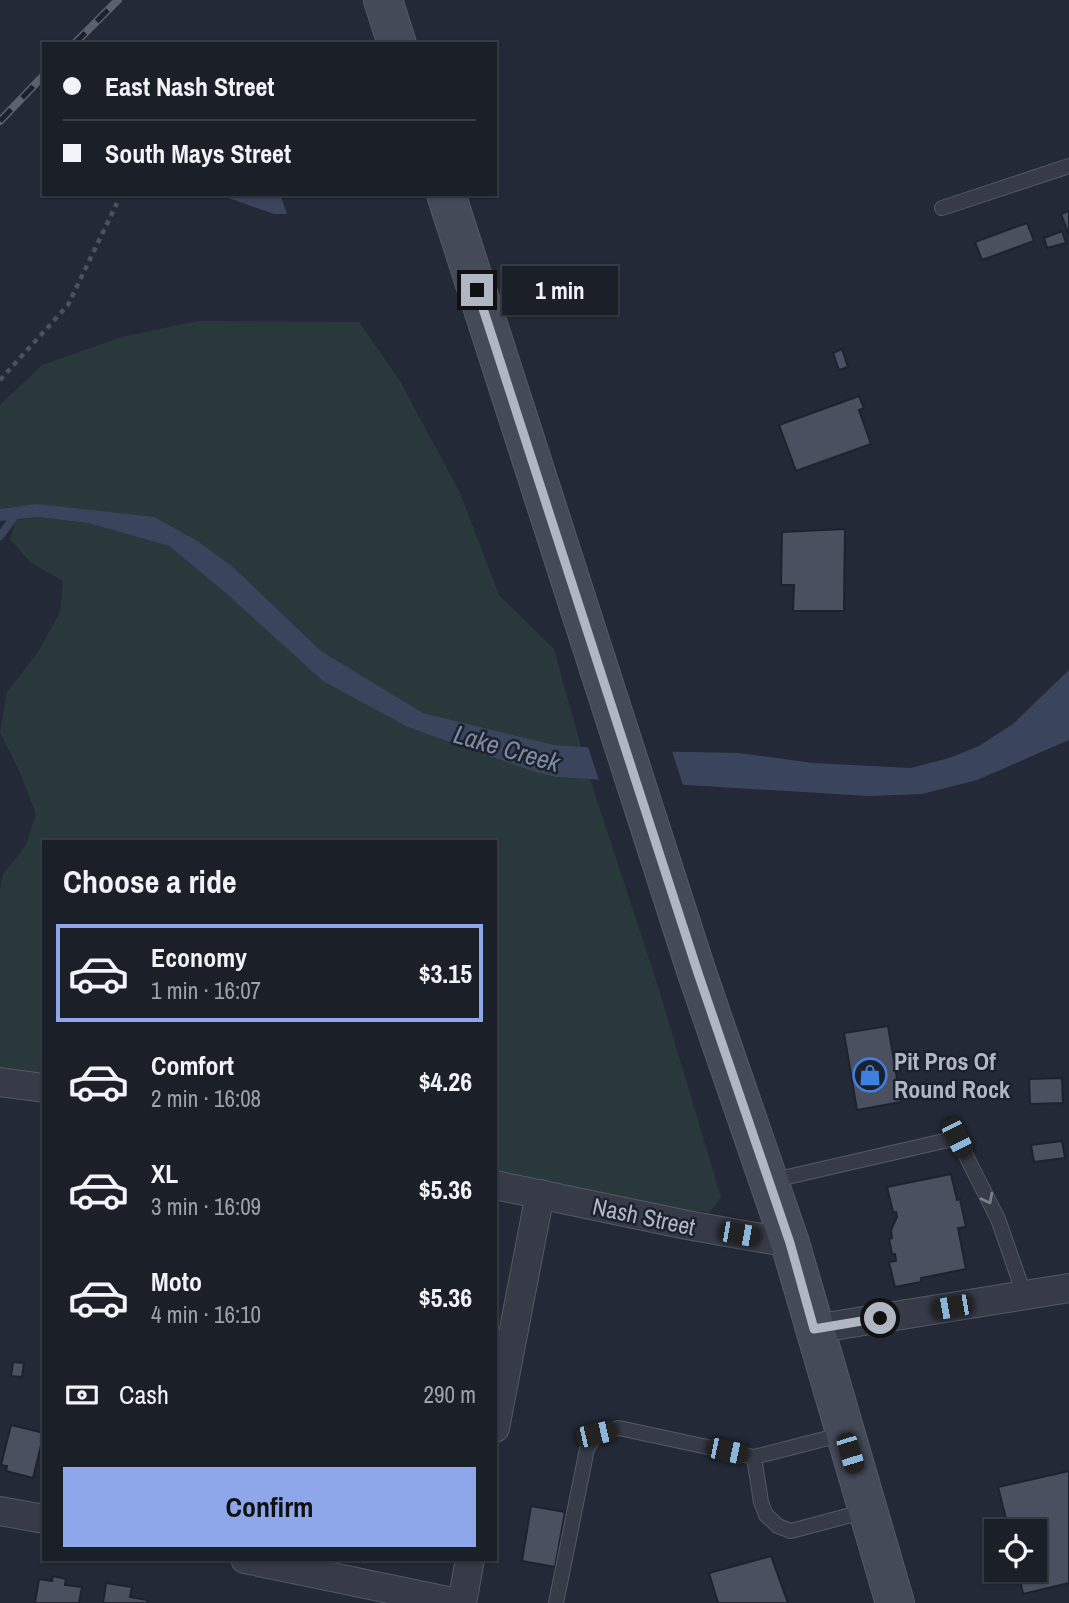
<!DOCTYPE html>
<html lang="en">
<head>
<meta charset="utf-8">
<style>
  :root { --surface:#1a1f28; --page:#232730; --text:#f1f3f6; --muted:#9fa2a8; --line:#383d45; --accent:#8ea7eb }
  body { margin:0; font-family:"Archivo Narrow",sans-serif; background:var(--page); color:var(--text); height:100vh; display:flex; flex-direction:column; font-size:26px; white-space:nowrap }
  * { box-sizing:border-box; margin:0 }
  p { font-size:23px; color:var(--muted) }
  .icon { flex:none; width:38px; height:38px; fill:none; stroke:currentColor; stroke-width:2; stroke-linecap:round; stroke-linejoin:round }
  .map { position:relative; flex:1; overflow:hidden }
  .sheet { position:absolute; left:42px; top:840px; width:455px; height:721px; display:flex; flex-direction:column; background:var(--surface); border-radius:0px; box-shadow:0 2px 5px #0004,0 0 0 2px var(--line) }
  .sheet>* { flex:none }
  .hud { position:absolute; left:42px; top:42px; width:455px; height:154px; border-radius:0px; box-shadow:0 2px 5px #0004,0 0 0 2px var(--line); display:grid; align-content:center; height:154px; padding:0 21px; background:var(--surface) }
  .controls { position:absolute; left:984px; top:1519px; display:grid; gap:14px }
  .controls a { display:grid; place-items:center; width:63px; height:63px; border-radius:0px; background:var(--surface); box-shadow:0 2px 5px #0004,0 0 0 2px var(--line); font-size:35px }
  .end { position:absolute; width:32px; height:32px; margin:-16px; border:9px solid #b1b6c3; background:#111; box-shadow:0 0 0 4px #111 }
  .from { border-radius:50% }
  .bubble { position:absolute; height:49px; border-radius:0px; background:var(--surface); box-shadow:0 2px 5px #0004,0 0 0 2px var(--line); font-size:23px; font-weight:800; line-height:49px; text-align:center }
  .car { position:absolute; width:21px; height:42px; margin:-21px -10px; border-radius:9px; box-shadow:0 0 5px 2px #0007; background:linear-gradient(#222 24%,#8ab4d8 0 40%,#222 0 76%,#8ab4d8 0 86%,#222 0) }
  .hud b { display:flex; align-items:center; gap:24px; height:66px; font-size:26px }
  .hud b+b { border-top:2px solid var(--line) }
  .hud i { width:18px; height:18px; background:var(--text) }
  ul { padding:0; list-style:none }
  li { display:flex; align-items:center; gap:21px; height:98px; margin:0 14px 10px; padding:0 7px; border:4px solid transparent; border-radius:0px }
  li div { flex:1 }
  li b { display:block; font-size:26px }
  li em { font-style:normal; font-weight:800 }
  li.on { border-color:var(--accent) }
  li>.icon { width:63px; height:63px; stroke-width:1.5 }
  h2 { padding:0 21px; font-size:32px; line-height:84px }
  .pay { display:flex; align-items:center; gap:18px; height:77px; padding:0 21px; font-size:26px }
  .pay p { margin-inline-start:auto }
  .button { display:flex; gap:14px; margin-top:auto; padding:14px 21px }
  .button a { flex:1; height:80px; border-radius:0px; background:var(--accent); color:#111; font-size:28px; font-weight:800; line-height:80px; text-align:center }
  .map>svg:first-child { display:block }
  .green { fill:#29393b }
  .water { fill:#3a455d }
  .pier { fill:#232936 }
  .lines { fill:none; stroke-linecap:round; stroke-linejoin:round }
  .stream { stroke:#3a455d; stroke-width:8 }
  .building { fill:#4a5060; stroke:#1e222d; stroke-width:2 }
  .service-casing { stroke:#545965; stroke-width:16 }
  .minor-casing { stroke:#545965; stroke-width:30 }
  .secondary-casing { stroke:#545965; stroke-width:40 }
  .path { stroke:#475459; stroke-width:4.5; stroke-dasharray:5 5; stroke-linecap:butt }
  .service { stroke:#373b47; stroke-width:14 }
  .minor { stroke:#373b47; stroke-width:28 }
  .secondary { stroke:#454a59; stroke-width:38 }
  .rail-casing { stroke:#5b616f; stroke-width:8 }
  .rail { stroke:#1c212b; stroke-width:5; stroke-dasharray:16; stroke-linecap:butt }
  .oneway { stroke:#7a7f8b }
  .route { stroke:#b1b6c3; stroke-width:9 }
  .labels { text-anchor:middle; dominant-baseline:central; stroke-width:5; stroke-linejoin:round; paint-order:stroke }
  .poi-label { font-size:24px; font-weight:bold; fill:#b1b6c3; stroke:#1c212b; text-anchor:start }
  .street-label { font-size:24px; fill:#b1b6c3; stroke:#1c212b }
  .water-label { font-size:26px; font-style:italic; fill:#7c8aa8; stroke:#1c212b }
</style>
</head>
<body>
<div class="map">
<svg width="1069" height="1603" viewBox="0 0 1069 1603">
  <rect width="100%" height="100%" fill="#232936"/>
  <g class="green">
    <polygon points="197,321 359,322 400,381 460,493 499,595 554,649 581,747 554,745 423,713 321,651 233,567 199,542 36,504 0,509 0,405 42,365 122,337"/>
    <polygon points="38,517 88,523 169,546 226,593 408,726 535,772 556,777 590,779 657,983 721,1197 710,1212 686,1210 495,1172 495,842 44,842 44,1081 0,1071 0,890 3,874 26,845 36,814 21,775 0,732 7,692 38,652 60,612 63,581 31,563 10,539 16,520"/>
  </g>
  <g class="water">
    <polygon points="217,194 280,194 287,214 274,214"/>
    <polygon points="36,504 154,517 199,542 233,567 321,651 423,713 554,745 642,751 739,753 813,763 911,768 949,758 979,746 1013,724 1069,670 1069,740 977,780 922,794 869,796 556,777 535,772 408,727 323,681 226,593 169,546 88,523 38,517 0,521 0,509"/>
  </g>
  <polygon class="pier" points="587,744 671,748 684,788 600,783"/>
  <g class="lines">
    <polyline class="stream" points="0,536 17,513"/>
  </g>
  <g class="building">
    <polygon points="1069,211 1069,235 1061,214"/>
    <polygon points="1027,223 1034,241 982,260 975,242"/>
    <polygon points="1062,231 1066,243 1047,248 1044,238"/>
    <polygon points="842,349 848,367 839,370 833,353"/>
    <polygon points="859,396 864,408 859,410 871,444 796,471 779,425"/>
    <polygon points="845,529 844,611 793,611 794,585 781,585 782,532"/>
    <polygon points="888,1026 901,1102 857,1110 844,1033"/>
    <polygon points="1062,1078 1063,1103 1030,1104 1029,1079"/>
    <polygon points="1062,1141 1065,1158 1034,1162 1031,1145"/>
    <polygon points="951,1174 957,1200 960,1199 966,1227 958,1228 966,1269 921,1278 921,1282 895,1287 889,1262 896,1261 895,1254 892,1254 889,1239 892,1238 891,1230 897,1217 896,1212 893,1212 887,1187"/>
    <polygon points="13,1362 24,1363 22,1377 11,1376"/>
    <polygon points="11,1425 44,1433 33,1478 6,1471 7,1466 1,1465"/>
    <polygon points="1069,1471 1069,1583 1023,1594 1018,1570 1034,1570 1034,1531 1009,1531 998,1487"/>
    <polygon points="531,1506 565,1512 555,1567 522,1561"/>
    <polygon points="771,1556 788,1603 718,1603 709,1573"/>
    <polygon points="53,1576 66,1579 65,1585 82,1587 79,1603 35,1603 39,1579 52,1581"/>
    <polygon points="106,1583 132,1587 130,1597 147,1600 147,1603 103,1603"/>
  </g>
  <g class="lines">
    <defs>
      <g id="service">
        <polyline points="942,208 1069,166"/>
        <polyline points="770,1181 957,1138 998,1219 1024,1294"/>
        <polyline points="754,1457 761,1502 766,1515 778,1526 791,1531 866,1511"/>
        <polyline points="556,1603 587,1449 596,1434 619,1428 754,1457 844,1434"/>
      </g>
      <g id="minor">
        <polyline points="0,1082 44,1088"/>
        <polyline points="495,1185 687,1225 790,1243"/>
        <polyline points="814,1329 1069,1288"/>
        <polyline points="495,1428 540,1194"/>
        <polyline points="0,1511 44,1519"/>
        <polyline points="245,1559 457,1603"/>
        <polyline points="462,1603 470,1559"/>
      </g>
      <g id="secondary">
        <polyline points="383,0 397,44"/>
        <polyline points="446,194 697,973 790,1243 895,1603"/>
      </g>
    </defs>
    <use href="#service" class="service-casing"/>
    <use href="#minor" class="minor-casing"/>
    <use href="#secondary" class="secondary-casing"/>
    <polyline class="path" points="0,380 68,305 117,203"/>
    <use href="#service" class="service"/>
    <use href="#minor" class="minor"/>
    <use href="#secondary" class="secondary"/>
    <defs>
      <g id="rail">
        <polyline points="74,44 118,0"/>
        <polyline points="0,121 44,75"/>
      </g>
    </defs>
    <use href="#rail" class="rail-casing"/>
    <use href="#rail" class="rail"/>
  </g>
  <defs><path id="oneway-chevron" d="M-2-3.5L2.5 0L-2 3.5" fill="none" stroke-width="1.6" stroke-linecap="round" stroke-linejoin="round" transform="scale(1.75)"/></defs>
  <use class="oneway" href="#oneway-chevron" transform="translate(988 1199) rotate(63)"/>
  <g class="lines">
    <polyline class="route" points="477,290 698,973 790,1243 814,1329 880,1318"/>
  </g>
  <defs>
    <symbol id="shop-ring" viewBox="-11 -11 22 22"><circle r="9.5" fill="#1c212b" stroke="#3f7fe0" stroke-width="1.5"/><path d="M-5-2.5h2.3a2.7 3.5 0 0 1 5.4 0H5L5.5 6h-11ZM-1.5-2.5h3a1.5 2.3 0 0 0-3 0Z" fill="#3f7fe0"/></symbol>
  </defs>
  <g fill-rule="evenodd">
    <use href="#shop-ring" x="851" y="1056" width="38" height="38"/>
  </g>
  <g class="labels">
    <g class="poi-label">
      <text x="894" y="1061">Pit Pros Of<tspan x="894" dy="28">Round Rock</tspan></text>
    </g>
    <g class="street-label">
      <text transform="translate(644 1216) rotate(12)">Nash Street</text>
    </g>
    <g class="water-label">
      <text transform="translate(507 748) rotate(16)">Lake Creek</text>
    </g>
  </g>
</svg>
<div class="controls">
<a><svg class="icon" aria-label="locate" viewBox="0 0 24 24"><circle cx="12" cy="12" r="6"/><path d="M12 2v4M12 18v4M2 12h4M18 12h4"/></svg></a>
</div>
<i class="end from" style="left:880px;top:1318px"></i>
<i class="end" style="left:477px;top:290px"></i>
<div class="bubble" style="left:502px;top:266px;width:116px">1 min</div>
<i class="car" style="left:957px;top:1138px;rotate:153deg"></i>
<i class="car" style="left:739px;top:1234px;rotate:100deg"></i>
<i class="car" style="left:952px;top:1307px;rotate:260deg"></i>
<i class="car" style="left:596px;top:1434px;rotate:77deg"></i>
<i class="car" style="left:727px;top:1451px;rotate:102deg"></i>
<i class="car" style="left:850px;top:1453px;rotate:163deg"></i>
<div class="hud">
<b><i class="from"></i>East Nash Street</b>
<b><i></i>South Mays Street</b>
</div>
<section class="sheet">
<h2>Choose a ride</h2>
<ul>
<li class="on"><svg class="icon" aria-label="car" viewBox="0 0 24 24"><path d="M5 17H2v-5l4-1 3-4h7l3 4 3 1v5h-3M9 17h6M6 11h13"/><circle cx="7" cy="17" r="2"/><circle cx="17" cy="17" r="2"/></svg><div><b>Economy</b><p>1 min · 16:07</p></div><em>$3.15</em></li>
<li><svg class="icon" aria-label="car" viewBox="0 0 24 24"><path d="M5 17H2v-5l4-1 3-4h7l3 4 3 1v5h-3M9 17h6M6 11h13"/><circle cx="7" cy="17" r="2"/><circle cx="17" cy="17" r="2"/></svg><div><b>Comfort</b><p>2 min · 16:08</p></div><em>$4.26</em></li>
<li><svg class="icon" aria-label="car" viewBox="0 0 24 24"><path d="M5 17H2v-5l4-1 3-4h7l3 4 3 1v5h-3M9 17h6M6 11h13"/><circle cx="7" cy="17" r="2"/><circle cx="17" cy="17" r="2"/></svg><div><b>XL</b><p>3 min · 16:09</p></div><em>$5.36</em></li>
<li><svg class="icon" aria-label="car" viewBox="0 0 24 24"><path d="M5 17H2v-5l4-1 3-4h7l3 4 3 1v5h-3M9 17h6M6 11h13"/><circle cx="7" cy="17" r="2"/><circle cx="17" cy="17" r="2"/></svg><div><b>Moto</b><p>4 min · 16:10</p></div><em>$5.36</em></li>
</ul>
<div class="pay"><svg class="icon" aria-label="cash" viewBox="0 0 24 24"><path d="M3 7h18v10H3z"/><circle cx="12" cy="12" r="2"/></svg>Cash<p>290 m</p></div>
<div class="button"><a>Confirm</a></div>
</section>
</div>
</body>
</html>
